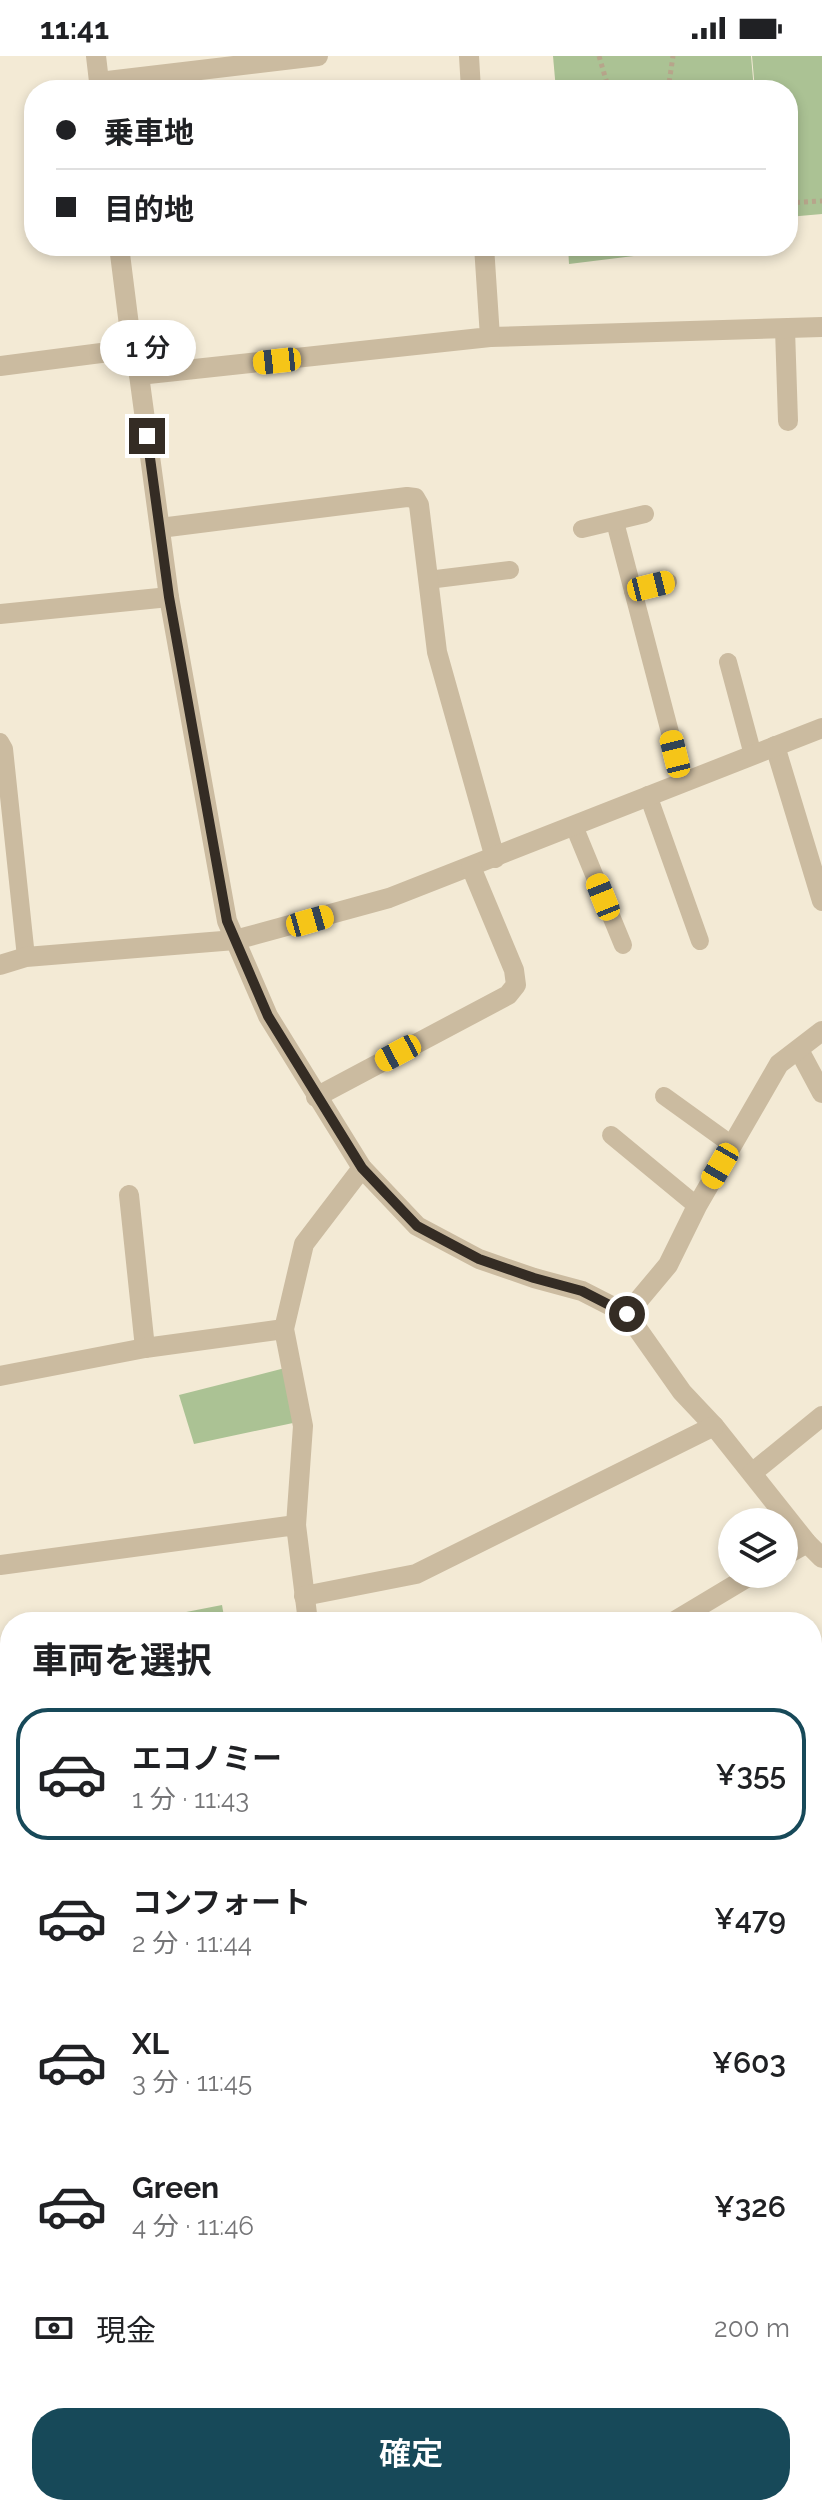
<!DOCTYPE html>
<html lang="ja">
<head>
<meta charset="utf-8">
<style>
  :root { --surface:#fff; --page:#f6f6f6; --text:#202124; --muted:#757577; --line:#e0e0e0; --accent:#174959 }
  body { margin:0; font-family:Raleway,"Noto Sans JP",sans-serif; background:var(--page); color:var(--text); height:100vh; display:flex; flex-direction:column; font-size:30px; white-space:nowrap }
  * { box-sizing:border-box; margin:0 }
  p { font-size:26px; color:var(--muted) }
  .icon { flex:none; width:44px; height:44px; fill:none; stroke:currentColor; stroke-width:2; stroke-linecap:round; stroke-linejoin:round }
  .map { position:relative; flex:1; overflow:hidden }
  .panel { position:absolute; left:0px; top:1556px; width:822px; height:904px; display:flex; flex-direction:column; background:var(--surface); border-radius:32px 32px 0 0; box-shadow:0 4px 12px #0003 }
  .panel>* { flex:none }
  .banner { position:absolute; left:24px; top:24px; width:774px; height:176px; border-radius:32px; box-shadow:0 4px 12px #0003; display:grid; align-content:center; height:176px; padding:0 32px; background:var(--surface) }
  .buttons { position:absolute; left:718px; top:1452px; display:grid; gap:16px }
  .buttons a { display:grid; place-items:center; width:80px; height:80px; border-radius:50%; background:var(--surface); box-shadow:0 4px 12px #0003; font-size:40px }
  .end { position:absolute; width:36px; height:36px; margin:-18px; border:10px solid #342c24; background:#fff; box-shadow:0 0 0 4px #fff }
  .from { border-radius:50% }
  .bubble { position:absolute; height:56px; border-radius:28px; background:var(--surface); box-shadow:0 4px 12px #0003; font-size:26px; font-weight:600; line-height:56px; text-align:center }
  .car { position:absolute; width:24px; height:48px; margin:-24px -12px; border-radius:10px; box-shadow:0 0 6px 2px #0007; background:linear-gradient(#f5c518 24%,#345 0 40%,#f5c518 0 76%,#345 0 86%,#f5c518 0) }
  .banner b { display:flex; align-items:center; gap:28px; height:76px; font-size:30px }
  .banner b+b { border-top:2px solid var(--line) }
  .banner i { width:20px; height:20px; background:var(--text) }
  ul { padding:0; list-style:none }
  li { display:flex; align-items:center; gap:24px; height:132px; margin:0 16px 12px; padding:0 16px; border:4px solid transparent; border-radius:32px }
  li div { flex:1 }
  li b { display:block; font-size:30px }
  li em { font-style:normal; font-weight:600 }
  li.selected { border-color:var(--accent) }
  li>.icon { width:72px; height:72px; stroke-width:1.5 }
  h2 { padding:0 32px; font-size:36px; line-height:96px }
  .pay { display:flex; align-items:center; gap:20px; height:88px; padding:0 32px; font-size:30px }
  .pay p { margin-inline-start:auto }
  .button { display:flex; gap:16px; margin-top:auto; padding:16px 32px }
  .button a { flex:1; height:92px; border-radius:32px; background:var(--accent); color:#fff; font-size:32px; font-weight:600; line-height:92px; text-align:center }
  .status { display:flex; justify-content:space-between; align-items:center; height:56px; padding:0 40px; background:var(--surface); direction:ltr }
  .status svg { height:22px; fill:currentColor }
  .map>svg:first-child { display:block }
  .green { fill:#abc294 }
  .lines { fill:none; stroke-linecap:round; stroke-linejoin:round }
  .path { stroke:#b7a58b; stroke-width:5; stroke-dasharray:4 4; stroke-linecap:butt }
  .lane { stroke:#cbbba0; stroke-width:18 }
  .street { stroke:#cbbba0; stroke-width:20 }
  .route { stroke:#342c24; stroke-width:10 }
</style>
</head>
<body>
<div class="status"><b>11:41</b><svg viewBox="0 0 49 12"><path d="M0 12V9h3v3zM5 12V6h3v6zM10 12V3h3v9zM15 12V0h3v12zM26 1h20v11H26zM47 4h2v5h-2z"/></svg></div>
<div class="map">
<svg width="822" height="2460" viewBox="0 0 822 2460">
  <rect width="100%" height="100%" fill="#f3ead5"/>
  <g class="green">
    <polygon points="553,0 751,0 754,34 556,34"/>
    <polygon points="752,0 822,0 822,158 788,161 788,34 755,34"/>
    <polygon points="568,190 715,190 569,208"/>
    <polygon points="285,1312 293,1367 194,1388 179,1339"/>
    <polygon points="222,1549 225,1566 135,1566"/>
    <polygon points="10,1591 10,1694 0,1696 0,1593"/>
    <polygon points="582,2450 779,2450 780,2460 583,2460"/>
  </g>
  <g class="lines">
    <g class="path">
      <polyline points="599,0 609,34"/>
      <polyline points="668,34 673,0"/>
      <polyline points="788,147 822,145"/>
    </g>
    <g class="lane">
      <polyline points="615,466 683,726"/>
      <polyline points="582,473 645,458"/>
      <polyline points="428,524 510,514"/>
      <polyline points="633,535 668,526"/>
      <polyline points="728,606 753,699"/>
      <polyline points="0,686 4,693 26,901"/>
      <polyline points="648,739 700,885"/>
      <polyline points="574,770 623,889"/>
      <polyline points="664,1040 732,1089"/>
      <polyline points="611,1079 697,1150"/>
      <polyline points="0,2055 10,2054"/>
      <polyline points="812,2330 822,2331"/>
    </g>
    <g class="street">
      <polyline points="96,0 100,34"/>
      <polyline points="469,0 471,34"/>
      <polyline points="99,26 318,0"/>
      <polyline points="119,190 132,293 139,319 169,541 227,865 268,960 362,1112 417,1170 479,1203 534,1222 582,1235 627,1258 682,1336 714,1370 807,1487 822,1502"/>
      <polyline points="785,273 788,365"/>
      <polyline points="490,281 822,271"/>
      <polyline points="0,310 132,293"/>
      <polyline points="139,319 490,281 484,190"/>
      <polyline points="160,472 407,441 415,442 419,449 437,596 495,802"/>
      <polyline points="0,558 169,541"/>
      <polyline points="775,690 822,845"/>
      <polyline points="0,909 26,901 235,884 389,842 822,672"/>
      <polyline points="799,994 822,1037"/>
      <polyline points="316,1041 508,939 516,929 514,914 471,811"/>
      <polyline points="129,1139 145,1292"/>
      <polyline points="627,1258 668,1209 697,1150 779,1008 822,975"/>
      <polyline points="0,1320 145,1292 284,1273"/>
      <polyline points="752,1417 822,1360"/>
      <polyline points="296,1469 303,1370 284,1273 304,1188 362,1112"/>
      <polyline points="784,1500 807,1487"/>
      <polyline points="0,1509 296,1469 308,1566"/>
      <polyline points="304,1540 416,1518 714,1370"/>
      <polyline points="673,1566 753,1518"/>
      <polyline points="812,1622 822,1616"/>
      <polyline points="0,1908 10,1905"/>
      <polyline points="0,2151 10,2149"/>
      <polyline points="812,2198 822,2188"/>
      <polyline points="0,2327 10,2325"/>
      <polyline points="127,2450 127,2460"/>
      <polyline points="502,2450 508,2460"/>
      <polyline points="382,2460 414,2450"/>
    </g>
  </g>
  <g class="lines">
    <polyline class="route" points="147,380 169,541 227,865 268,960 362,1112 417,1170 479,1203 534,1222 582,1235 627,1258"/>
  </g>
</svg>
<div class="buttons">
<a><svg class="icon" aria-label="layers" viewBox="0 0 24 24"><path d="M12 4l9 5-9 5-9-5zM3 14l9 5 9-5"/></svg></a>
</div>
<i class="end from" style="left:627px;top:1258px"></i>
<i class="end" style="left:147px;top:380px"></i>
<div class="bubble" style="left:100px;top:264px;width:96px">1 分</div>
<i class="car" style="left:277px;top:305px;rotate:264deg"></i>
<i class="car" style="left:651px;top:530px;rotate:76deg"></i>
<i class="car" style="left:675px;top:698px;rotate:346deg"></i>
<i class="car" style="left:603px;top:841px;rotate:338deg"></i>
<i class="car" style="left:310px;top:865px;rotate:74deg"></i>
<i class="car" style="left:398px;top:997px;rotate:242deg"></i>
<i class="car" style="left:720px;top:1110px;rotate:210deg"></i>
<div class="banner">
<b><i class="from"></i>乗車地</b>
<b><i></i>目的地</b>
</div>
<section class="panel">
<h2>車両を選択</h2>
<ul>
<li class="selected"><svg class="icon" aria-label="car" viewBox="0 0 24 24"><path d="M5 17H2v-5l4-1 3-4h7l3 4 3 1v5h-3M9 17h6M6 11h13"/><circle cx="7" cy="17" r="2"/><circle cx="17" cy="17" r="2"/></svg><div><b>エコノミー</b><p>1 分 · 11:43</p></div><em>¥355</em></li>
<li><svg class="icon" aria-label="car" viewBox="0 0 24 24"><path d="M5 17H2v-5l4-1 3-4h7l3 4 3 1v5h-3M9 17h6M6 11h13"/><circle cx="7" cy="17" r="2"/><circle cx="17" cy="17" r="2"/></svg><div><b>コンフォート</b><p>2 分 · 11:44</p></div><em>¥479</em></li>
<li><svg class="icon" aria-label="car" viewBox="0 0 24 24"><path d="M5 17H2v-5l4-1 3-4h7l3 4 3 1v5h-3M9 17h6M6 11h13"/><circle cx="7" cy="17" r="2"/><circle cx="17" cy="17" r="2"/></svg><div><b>XL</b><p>3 分 · 11:45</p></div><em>¥603</em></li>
<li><svg class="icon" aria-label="car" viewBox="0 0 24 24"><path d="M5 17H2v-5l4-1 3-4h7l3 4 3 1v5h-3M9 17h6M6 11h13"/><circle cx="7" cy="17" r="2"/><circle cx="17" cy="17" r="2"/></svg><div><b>Green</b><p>4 分 · 11:46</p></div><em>¥326</em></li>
</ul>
<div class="pay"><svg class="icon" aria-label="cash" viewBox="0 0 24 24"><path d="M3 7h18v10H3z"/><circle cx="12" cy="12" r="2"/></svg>現金<p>200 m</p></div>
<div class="button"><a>確定</a></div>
</section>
</div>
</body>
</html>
